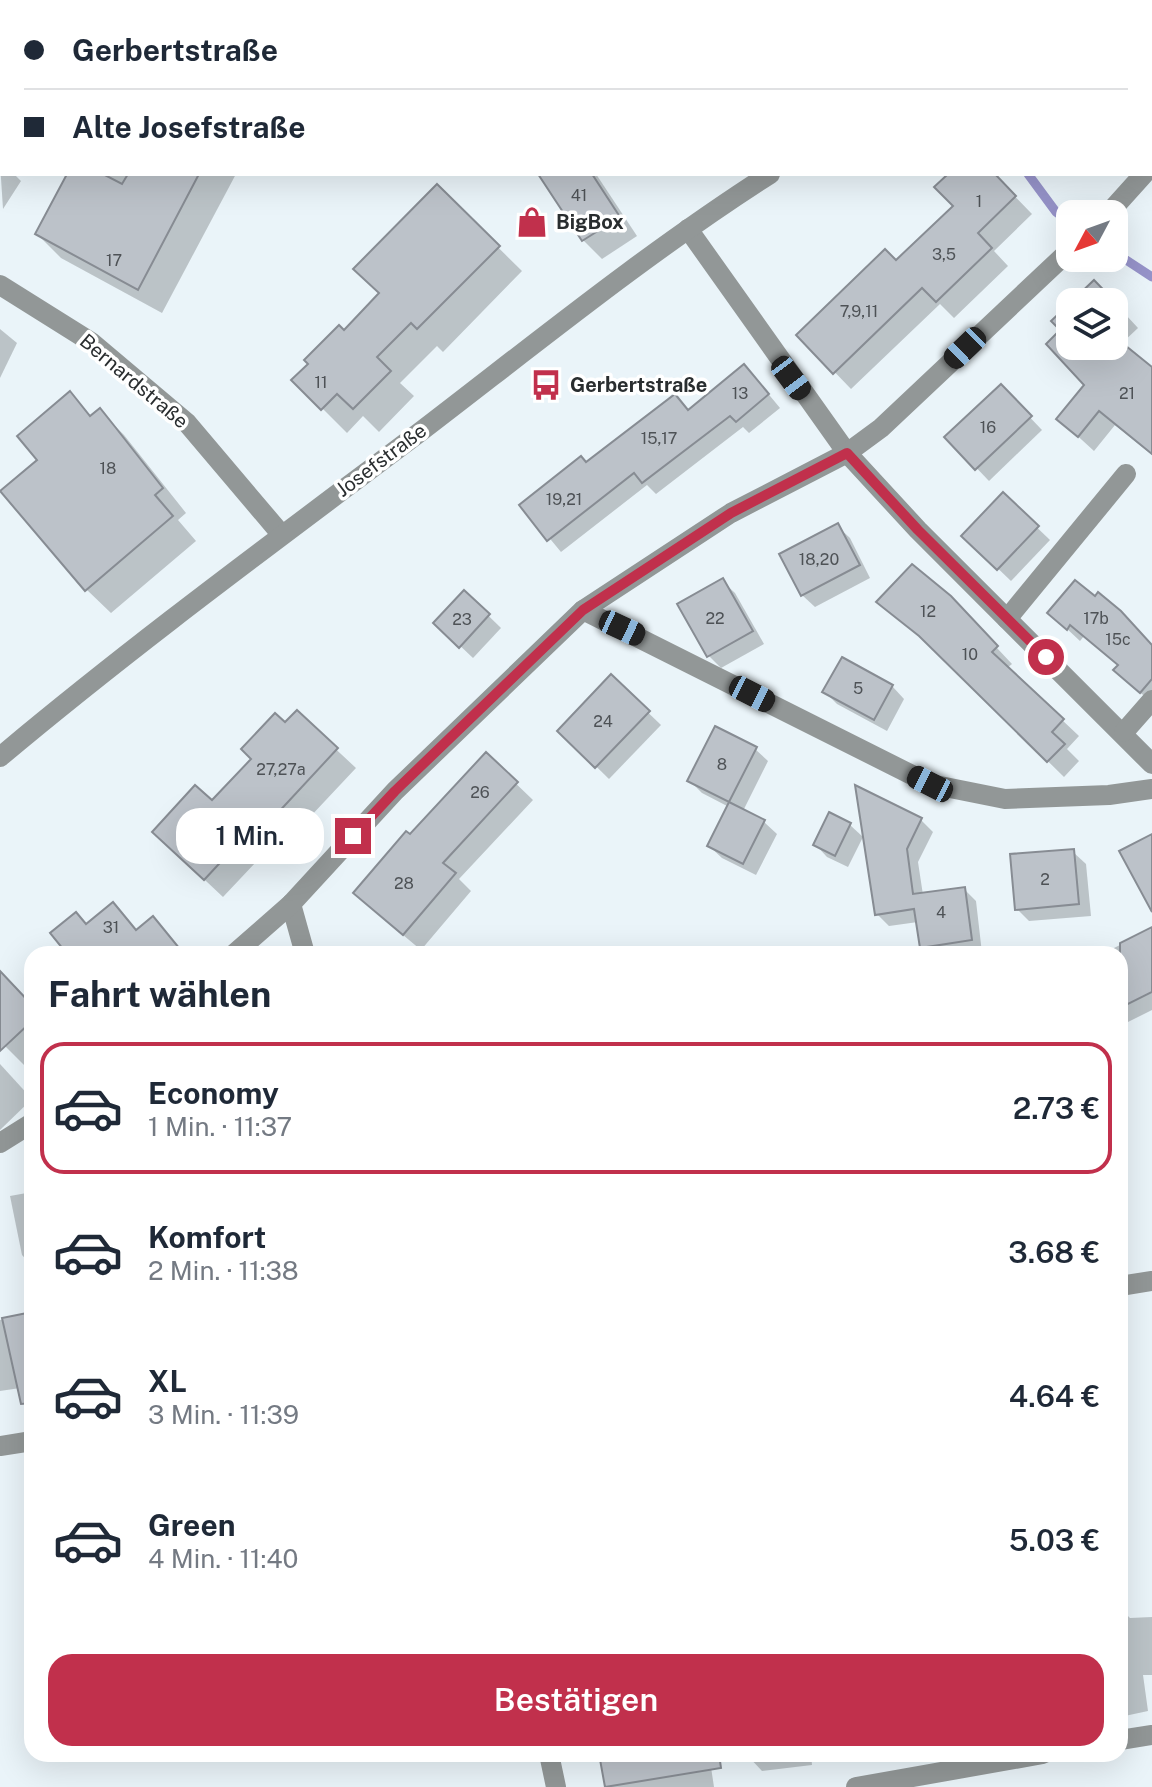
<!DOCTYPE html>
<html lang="de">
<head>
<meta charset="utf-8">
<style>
  :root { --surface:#fff; --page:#f6f6f7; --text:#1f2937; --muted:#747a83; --line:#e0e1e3; --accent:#c1304c }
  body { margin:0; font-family:"Public Sans",sans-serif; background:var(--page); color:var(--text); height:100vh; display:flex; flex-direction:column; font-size:30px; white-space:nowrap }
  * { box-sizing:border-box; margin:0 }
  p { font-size:26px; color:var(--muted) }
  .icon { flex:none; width:44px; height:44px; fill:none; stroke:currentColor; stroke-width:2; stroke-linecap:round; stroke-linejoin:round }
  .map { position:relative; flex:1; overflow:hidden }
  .side { position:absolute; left:24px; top:946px; width:1104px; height:816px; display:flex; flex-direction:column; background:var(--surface); border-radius:24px; box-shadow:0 8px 32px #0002 }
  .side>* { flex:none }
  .hud { position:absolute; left:0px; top:0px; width:1152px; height:176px; box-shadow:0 8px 32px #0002; display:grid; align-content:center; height:176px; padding:0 24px; background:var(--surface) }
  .needle { width:52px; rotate:229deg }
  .controls { position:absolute; left:1056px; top:200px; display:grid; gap:16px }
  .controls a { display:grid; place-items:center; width:72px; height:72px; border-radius:16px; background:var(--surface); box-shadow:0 8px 32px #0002; font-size:40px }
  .end { position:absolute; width:36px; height:36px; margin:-18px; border:10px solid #c1304c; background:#fff; box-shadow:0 0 0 4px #fff }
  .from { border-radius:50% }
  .bubble { position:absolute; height:56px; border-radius:24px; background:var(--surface); box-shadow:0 8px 32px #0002; font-size:26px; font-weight:600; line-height:56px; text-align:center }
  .car { position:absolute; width:24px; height:48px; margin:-24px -12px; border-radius:10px; box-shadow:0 0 6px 2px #0007; background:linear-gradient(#222 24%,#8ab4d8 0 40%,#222 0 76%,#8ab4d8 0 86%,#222 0) }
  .hud b { display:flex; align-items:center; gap:28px; height:76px; font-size:30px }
  .hud b+b { border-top:2px solid var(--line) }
  .hud i { width:20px; height:20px; background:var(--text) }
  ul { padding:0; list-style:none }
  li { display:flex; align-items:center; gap:24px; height:132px; margin:0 16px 12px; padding:0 8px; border:4px solid transparent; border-radius:24px }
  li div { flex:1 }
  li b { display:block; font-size:30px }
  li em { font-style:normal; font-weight:600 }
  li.active { border-color:var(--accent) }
  li>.icon { width:72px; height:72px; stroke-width:1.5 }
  h2 { padding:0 24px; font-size:36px; line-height:96px }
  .button { display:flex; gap:16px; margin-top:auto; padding:16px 24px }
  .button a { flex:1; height:92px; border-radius:24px; background:var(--accent); color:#fff; font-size:32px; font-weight:600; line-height:92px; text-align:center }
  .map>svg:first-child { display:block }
  .shadow { fill:#0003 }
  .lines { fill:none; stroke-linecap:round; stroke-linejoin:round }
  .stream { stroke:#9693c9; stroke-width:9 }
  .building { fill:#bcc2c9; stroke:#878c93; stroke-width:2 }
  .minor { stroke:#929797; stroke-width:20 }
  .route { stroke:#c1304c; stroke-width:10 }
  .labels { text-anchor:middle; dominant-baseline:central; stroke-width:7; stroke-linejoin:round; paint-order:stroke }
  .number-label { font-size:16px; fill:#4e5256 }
  .poi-label { font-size:20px; font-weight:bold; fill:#292d2f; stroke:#fff; text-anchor:start }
  .street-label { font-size:20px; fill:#292d2f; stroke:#fff }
</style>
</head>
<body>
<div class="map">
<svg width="1152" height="1787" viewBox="0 0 1152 1787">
  <rect width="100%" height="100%" fill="#eaf4f9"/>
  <g class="shadow">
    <polygon points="396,0 426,0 429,2 394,2"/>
    <polygon points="0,163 2,174 14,174 21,181 3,209"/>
    <polygon points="69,174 236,174 162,313 61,258 37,234"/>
    <polygon points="540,174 596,174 637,236 602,259 583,240"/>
    <polygon points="950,174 993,174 1032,214 994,251 1008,266 954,318 940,304 851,389 799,335 896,263 955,206"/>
    <polygon points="437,187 522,271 443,352 437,346 400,383 414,396 379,432 363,416 347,433 294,380 381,294"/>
    <polygon points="1114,302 1138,328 1121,344 1152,370 1152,455 1115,425 1094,451 1058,418 1087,384 1062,330 1070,306 1070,346 1114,346"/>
    <polygon points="0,329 17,343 0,378"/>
    <polygon points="756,379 780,408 749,433 743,427 656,494 647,485 561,552 522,505 586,465 675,396 690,412"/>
    <polygon points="1001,387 1042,430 989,481 947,437"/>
    <polygon points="70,394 92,417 100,411 124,435 186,513 178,520 196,541 111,613 86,589 40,460"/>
    <polygon points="1003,495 1050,540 1011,581 964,536"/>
    <polygon points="837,526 850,538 870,578 815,607 802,595"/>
    <polygon points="722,581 735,593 764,644 721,668 709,656 680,605"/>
    <polygon points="464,592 501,628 473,658 436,623"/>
    <polygon points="879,602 966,615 1012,664 1007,668 1079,736 1067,749 1079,761 1064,777 937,652"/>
    <polygon points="1050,613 1152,646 1152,702 1128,683 1120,666 1084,636 1080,641"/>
    <polygon points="611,677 661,725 609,779 560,731"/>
    <polygon points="892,686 904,699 887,731 837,704 825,692"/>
    <polygon points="297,713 356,768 294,834 288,828 223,897 173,850"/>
    <polygon points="755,749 768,761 743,811 764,822 777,834 756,875 722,858 709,846 729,807 702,793 690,781"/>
    <polygon points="486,755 533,800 459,879 471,891 421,950 372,909 410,837"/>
    <polygon points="858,789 921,820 933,832 918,862 923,895 964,889 976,901 982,953 928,954 921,947 918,922 889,926 877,914"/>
    <polygon points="850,825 863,837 848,867 827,857 815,844"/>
    <polygon points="1073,852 1086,864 1091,916 1029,921 1017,909"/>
    <polygon points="1124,943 1152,987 1152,1010 1120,1026 1120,954 1102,954"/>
    <polygon points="0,991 32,1007 32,1057 24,1065 0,1041"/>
    <polygon points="0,1064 32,1099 0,1130"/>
    <polygon points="32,1192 32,1266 22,1255 10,1196"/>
    <polygon points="32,1314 32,1392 27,1387 0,1391 0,1320"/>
    <polygon points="1120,1608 1130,1618 1152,1617 1152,1675 1143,1675 1148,1711 1120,1717"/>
    <polygon points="601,1754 709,1754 714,1787 608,1787"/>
    <polygon points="746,1754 811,1754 812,1765 762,1771"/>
  </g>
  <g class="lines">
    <g class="stream">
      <polyline points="922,0 923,2"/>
      <polyline points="1028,174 1056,212 1070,222"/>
      <polyline points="1114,252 1152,277"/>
    </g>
  </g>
  <g class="building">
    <polygon points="67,174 103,174 122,184 128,174 199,174 138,290 35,234"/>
    <polygon points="538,174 592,174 620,217 582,241"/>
    <polygon points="948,174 995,174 1016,196 978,233 992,248 936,302 922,288 833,374 796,335 885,249 896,260 953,206 934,187"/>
    <polygon points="437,184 500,246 417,329 411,323 377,357 391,371 353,409 337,394 321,410 291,380 308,364 304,360 339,325 344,330 379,293 353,269"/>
    <polygon points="1094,280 1124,311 1114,321 1114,302 1071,302"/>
    <polygon points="1070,303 1070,346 1126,346 1152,367 1152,454 1099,411 1078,437 1056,419 1084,385 1046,344 1060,330 1051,321"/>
    <polygon points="744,364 769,394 736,422 730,416 642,483 634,473 547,541 519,505 581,456 586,462 675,394 688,410"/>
    <polygon points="1001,384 1032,416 975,470 944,437"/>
    <polygon points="70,391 90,416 100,408 116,428 163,488 155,495 173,516 85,591 0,491 37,460 17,436"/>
    <polygon points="1003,492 1039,526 997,570 961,536"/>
    <polygon points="838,523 860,565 801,596 779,554"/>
    <polygon points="912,564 951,596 998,646 992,652 1064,719 1052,732 1065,744 1047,762 919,636 876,602"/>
    <polygon points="723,578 753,631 707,657 677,604"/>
    <polygon points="1075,580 1095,596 1098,592 1121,611 1152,645 1152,679 1140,693 1113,670 1118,665 1070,625 1067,630 1047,613"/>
    <polygon points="464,590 490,614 459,648 433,623"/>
    <polygon points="842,657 893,685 874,720 822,692"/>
    <polygon points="611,674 650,711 595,768 557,731"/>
    <polygon points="297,710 338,748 274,817 268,811 204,880 152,832 195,785 212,800 251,759 241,749 275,713 285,722"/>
    <polygon points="715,726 757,747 729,802 687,781"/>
    <polygon points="486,752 518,782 443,863 456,873 403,935 353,893 406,831 410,834"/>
    <polygon points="855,785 922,818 907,849 913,894 965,887 972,940 920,948 914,909 875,915"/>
    <polygon points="729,802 765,820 743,864 707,846"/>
    <polygon points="829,812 851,823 835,856 813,845"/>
    <polygon points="1152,834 1152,912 1119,851"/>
    <polygon points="1074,849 1079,904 1015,910 1010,854"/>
    <polygon points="113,902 136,930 153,916 184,954 67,954 50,933 76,912 86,924"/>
    <polygon points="1152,927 1152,992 1120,1008 1120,943"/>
    <polygon points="0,971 32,1005 32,1021 0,1051"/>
    <polygon points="32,1312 32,1403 21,1404 2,1318"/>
    <polygon points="599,1754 719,1754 721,1768 605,1787"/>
  </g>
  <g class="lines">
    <g class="minor">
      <polyline points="1069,2 1073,0"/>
      <polyline points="1108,214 1144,174"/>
      <polyline points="688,229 847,453 918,530 1152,764"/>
      <polyline points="0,285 91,342 187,423 281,534"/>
      <polyline points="583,610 930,784 1005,799 1109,795 1152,789"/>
      <polyline points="1007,619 1126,474"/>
      <polyline points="1124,732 1152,700"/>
      <path d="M0,757C136,643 278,539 420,432C535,344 648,252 770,174"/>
      <polyline points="291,904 305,954"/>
      <polyline points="234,954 291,904 395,791 583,610 731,513 847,453 881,428 1070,250"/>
      <polyline points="0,1143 32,1123"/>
      <polyline points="1120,1286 1152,1281"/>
      <polyline points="0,1446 32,1441"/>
      <polyline points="1120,1740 1152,1735"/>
      <polyline points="549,1754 556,1787"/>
      <polyline points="856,1787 1043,1754"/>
    </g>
  </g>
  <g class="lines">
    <polyline class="route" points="353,836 395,791 583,610 731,513 847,453 918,530 1046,657"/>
  </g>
  <defs>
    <symbol id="shop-bare" viewBox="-9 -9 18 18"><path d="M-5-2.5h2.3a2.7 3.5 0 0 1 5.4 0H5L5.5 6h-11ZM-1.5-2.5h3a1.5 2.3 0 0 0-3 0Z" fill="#c1304c" stroke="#fff" stroke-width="2.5" paint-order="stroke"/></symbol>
    <symbol id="bus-bare" viewBox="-9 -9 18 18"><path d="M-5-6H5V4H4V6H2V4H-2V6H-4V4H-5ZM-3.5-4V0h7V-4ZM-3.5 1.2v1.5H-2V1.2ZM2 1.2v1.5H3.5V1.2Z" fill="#c1304c" stroke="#fff" stroke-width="2.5" paint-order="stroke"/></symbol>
  </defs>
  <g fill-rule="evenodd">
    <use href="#shop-bare" x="510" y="200" width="44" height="44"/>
    <use href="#bus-bare" x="524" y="363" width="44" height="44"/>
  </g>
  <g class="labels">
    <g class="number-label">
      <text x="579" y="195">41</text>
      <text x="979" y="201">1</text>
      <text x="944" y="254">3,5</text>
      <text x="114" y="260">17</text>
      <text x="859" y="311">7,9,11</text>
      <text x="321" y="382">11</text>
      <text x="740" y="393">13</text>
      <text x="1127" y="393">21</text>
      <text x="988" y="427">16</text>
      <text x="659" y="438">15,17</text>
      <text x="108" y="468">18</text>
      <text x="564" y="499">19,21</text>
      <text x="819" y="559">18,20</text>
      <text x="928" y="611">12</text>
      <text x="715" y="618">22</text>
      <text x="1096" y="618">17b</text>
      <text x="462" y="619">23</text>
      <text x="1118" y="639">15c</text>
      <text x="970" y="654">10</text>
      <text x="858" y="688">5</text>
      <text x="603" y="721">24</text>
      <text x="722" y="764">8</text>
      <text x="281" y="769">27,27a</text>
      <text x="480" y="792">26</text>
      <text x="1045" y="879">2</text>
      <text x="404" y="883">28</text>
      <text x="941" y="912">4</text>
      <text x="111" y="927">31</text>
    </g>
    <g class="poi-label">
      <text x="556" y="222">BigBox</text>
      <text x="570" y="385">Gerbertstraße</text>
    </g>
    <g class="street-label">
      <text transform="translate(134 381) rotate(40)">Bernardstraße</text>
      <text transform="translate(381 460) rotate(-37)">Josefstraße</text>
    </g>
  </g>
</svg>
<div class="controls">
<a><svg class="needle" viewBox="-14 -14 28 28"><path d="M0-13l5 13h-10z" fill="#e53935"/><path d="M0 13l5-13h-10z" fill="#747a83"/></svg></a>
<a><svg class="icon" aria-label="layers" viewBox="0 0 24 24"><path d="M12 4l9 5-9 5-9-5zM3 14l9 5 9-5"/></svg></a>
</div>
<i class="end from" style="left:1046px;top:657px"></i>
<i class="end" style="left:353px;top:836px"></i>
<div class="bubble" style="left:176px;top:808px;width:148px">1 Min.</div>
<i class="car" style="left:965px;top:348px;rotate:226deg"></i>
<i class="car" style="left:791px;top:378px;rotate:143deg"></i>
<i class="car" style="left:622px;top:628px;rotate:115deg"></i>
<i class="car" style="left:752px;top:694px;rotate:117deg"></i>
<i class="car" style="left:930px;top:784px;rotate:297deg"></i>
<div class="hud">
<b><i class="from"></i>Gerbertstraße</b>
<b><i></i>Alte Josefstraße</b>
</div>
<section class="side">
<h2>Fahrt wählen</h2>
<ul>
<li class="active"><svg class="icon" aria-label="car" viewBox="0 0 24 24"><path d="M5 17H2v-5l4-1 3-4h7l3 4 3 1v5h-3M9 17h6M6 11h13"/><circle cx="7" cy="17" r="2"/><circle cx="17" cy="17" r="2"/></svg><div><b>Economy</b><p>1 Min. · 11:37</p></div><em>2.73 €</em></li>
<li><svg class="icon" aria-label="car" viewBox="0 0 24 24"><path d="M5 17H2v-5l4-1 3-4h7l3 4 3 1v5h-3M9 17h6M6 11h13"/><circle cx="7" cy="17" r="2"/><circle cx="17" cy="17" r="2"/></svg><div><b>Komfort</b><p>2 Min. · 11:38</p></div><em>3.68 €</em></li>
<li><svg class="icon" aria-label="car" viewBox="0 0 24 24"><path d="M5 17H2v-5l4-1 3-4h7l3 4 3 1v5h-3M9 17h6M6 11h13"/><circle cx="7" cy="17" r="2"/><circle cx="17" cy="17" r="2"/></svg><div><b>XL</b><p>3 Min. · 11:39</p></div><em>4.64 €</em></li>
<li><svg class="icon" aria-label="car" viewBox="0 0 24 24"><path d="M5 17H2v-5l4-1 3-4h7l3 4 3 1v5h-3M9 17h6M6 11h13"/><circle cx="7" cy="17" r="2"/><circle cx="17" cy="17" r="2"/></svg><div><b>Green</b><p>4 Min. · 11:40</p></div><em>5.03 €</em></li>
</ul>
<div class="button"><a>Bestätigen</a></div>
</section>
</div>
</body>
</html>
